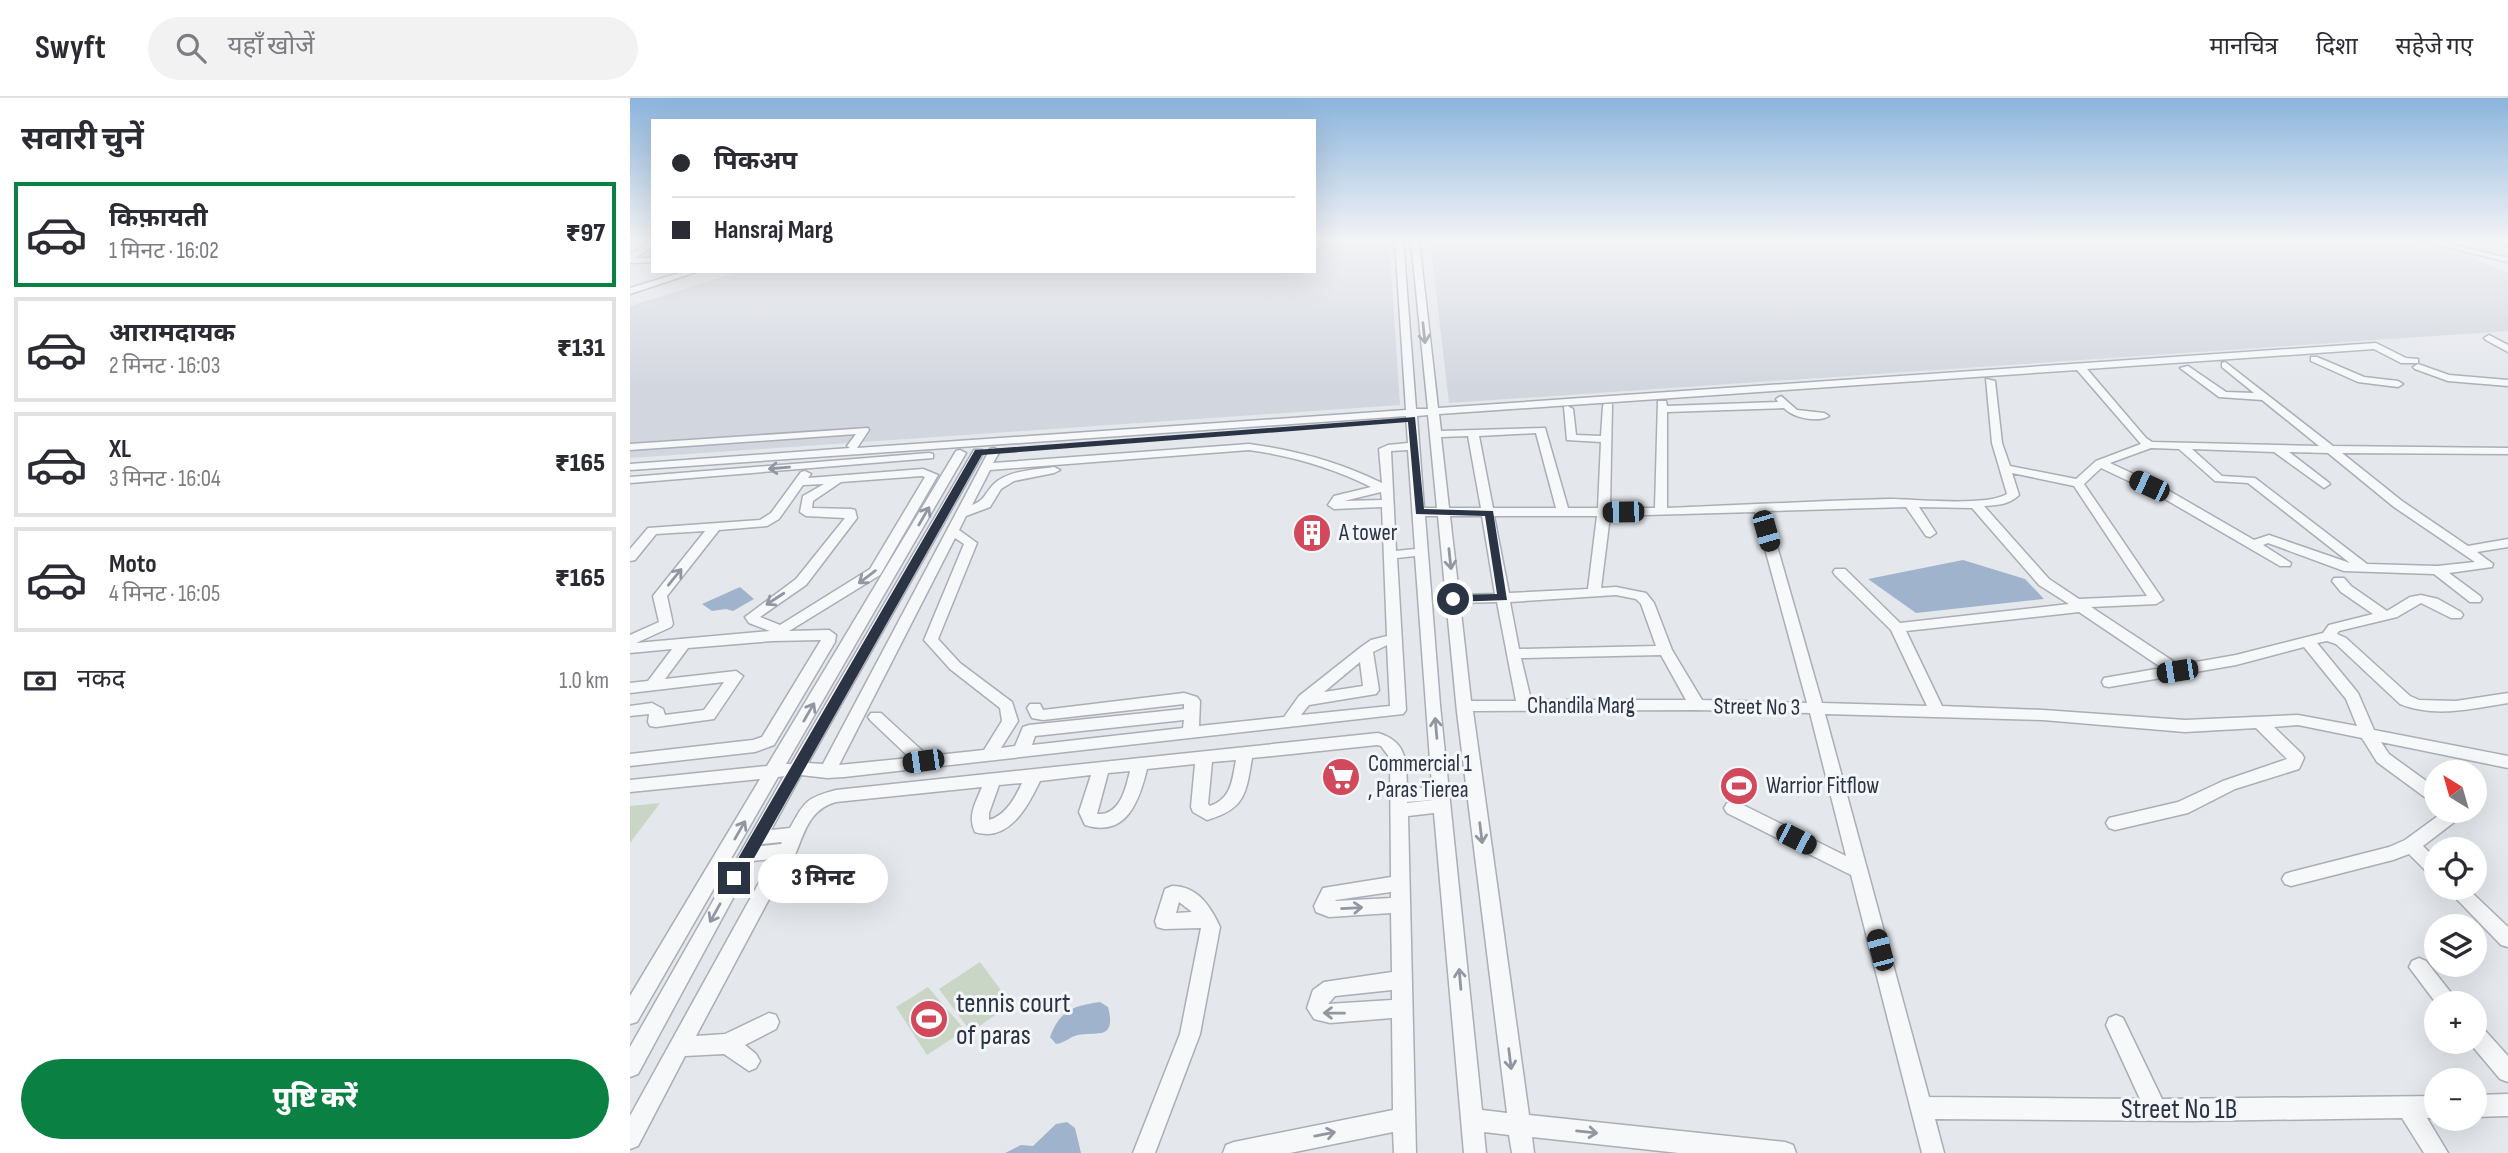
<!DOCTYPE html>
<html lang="hi">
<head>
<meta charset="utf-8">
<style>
  :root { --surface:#fff; --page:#f2f2f3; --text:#2b2b33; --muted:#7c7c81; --line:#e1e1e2; --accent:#0b8043 }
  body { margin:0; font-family:"Sofia Sans Condensed","Noto Sans Devanagari",sans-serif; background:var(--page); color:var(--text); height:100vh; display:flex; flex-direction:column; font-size:26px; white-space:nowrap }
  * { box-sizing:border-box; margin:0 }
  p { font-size:23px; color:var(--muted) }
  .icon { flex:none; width:38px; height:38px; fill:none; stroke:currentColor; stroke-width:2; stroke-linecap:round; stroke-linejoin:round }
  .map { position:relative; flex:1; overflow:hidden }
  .details { display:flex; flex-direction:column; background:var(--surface); width:630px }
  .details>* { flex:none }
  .top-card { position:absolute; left:21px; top:21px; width:665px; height:154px; border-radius:0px; box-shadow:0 7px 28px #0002; display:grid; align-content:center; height:154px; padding:0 21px; background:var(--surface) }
  .needle { width:46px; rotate:323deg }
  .buttons { position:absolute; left:1794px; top:662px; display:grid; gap:14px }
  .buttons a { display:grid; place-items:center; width:63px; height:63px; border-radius:50%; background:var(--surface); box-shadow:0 7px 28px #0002; font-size:35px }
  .end { position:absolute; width:32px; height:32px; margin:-16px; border:9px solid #2b3445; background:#fff; box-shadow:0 0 0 4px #fff }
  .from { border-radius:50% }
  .bubble { position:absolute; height:49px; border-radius:24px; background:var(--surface); box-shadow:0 7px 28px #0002; font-size:23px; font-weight:800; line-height:49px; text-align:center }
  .car { position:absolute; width:21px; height:42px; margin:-21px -10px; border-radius:9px; box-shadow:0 0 5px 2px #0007; background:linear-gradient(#222 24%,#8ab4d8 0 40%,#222 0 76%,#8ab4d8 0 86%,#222 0) }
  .top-card b { display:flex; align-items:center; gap:24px; height:66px; font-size:26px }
  .top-card b+b { border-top:2px solid var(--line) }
  .top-card i { width:18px; height:18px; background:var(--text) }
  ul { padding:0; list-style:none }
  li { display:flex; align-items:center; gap:21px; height:105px; margin:0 14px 10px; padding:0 7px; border:4px solid var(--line); border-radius:0px }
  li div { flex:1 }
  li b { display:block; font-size:26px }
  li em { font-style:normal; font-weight:800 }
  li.on { border-color:var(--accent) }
  li>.icon { width:63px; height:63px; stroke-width:1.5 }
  h2 { padding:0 21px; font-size:32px; line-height:84px }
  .pay { display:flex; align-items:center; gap:18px; height:77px; padding:0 21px; font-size:26px }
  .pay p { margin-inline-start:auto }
  .cta { display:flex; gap:14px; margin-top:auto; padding:14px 21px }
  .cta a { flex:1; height:80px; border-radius:42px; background:var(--accent); color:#fff; font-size:28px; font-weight:800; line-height:80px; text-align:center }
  header { display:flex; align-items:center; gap:42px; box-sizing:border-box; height:98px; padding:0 35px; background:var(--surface); border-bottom:2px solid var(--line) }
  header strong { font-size:33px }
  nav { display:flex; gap:38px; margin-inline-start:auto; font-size:24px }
  .search { width:490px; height:63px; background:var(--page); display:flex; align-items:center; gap:18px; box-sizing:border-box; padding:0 24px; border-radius:38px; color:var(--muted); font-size:26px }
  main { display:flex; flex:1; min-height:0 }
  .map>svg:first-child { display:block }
  .built { fill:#d2d6de }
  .green { fill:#c9d6c5 }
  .water { fill:#9fb4cc }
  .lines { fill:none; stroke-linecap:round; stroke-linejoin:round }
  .minor-casing { stroke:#a9aeb7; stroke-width:3 }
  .minor { fill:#f7f8fa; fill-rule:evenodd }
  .oneway { stroke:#9196a0 }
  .route { fill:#2b3445 }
  .labels { text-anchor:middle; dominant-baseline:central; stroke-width:6; stroke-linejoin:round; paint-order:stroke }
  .poi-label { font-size:23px; fill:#2b3445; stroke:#f4f6f9; text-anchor:start }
  .street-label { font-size:23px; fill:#2b3445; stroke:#f4f6f9 }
  .near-poi-label { font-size:28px; fill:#2b3445; stroke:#f4f6f9; text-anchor:start }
  .near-street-label { font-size:28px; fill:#2b3445; stroke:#f4f6f9 }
</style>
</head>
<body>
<header>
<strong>Swyft</strong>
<div class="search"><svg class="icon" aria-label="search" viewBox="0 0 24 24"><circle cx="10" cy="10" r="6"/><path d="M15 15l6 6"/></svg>यहाँ खोजें</div>
<nav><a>मानचित्र</a><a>दिशा</a><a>सहेजे गए</a></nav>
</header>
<main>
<section class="details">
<h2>सवारी चुनें</h2>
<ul>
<li class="on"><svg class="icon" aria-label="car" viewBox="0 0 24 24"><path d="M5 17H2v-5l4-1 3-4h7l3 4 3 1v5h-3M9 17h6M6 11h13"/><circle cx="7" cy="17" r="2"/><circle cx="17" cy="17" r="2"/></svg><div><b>किफ़ायती</b><p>1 मिनट · 16:02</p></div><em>₹97</em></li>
<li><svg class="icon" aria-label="car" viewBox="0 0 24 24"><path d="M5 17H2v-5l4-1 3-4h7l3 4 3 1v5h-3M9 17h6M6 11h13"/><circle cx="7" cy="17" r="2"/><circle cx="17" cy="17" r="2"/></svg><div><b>आरामदायक</b><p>2 मिनट · 16:03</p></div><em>₹131</em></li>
<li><svg class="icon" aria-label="car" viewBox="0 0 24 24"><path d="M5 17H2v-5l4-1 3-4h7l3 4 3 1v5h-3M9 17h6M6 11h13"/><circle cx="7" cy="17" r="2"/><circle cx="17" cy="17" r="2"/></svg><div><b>XL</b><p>3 मिनट · 16:04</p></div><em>₹165</em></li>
<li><svg class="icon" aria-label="car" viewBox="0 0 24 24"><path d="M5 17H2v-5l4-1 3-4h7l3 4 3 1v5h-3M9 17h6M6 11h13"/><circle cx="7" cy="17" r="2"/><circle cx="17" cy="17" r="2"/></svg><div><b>Moto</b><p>4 मिनट · 16:05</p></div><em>₹165</em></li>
</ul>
<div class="pay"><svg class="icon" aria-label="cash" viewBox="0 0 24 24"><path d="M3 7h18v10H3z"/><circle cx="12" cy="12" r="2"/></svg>नकद<p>1.0 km</p></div>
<div class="cta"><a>पुष्टि करें</a></div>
</section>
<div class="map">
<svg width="1878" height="1055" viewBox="0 0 1878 1055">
  <rect width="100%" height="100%" fill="#e4e7ec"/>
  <g class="built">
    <polygon points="684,142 759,142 770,307 0,360 0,208 111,173 684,173"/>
    <polygon points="800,142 1750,142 1843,160 1878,175 1878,233 819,305"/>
  </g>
  <g class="green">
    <polygon points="30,705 0,745 0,708"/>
    <polygon points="350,864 381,906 341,934 309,891"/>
    <polygon points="298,889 335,932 297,957 266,909"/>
  </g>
  <g class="water">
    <polygon points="1333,462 1395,481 1414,501 1286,515 1238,481"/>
    <polygon points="110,489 124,501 103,513 96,511 82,513 72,506"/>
    <path d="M470,904L478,909C487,944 465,933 448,937C439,939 435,945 426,946L420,939C430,912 443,908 470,904Z"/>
    <polygon points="437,1024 445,1030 451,1055 375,1055 391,1047 403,1048 426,1026"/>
  </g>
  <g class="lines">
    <defs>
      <g id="minor">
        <path d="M765,142H773L786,311H798L781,142H789L808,310L1746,245L1776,260L1788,261V265H1771L1744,251L1457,271L1516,340L1522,344L1689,348L1632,302L1589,299L1550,270L1558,268L1596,294L1624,295L1592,269V265L1595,264L1703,348L1878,350V356L1712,355L1772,403L1838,448L1878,441V449L1847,454L1863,466L1862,469L1819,475L1850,498L1852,501L1850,504H1840L1804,476L1714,473L1638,445L1633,447L1661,465L1660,468H1650L1528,397L1471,370L1454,386L1533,502L1526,506L1461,509L1549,567L1606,557L1693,535L1699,527L1743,516L1711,494L1702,483L1704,480H1714L1721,488L1757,513L1780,499L1791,497L1808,501L1831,514L1833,517L1831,520H1821L1791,505L1767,519L1709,533L1707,536L1716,540L1780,598L1789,602L1826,603L1878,595V605C1840,611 1806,620 1770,606L1706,546L1697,543L1687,545L1728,595L1744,632L1878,658V670L1751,644L1759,656L1806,690V705L1800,703L1747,664L1732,640L1668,627L1644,629L1672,656L1674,660L1669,671L1605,691L1558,715L1485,732L1479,730L1476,725L1479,720L1548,704L1593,683L1657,661L1626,630L1555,634L1413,622L1195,616L1299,999L1510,1001L1476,927L1479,920L1486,917L1493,920L1532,1001L1806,998V1020H1797L1818,1055H1794L1772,1020L1559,1023L1305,1021L1314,1055H1292L1221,777L1097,715L1094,710L1097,705L1103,704L1109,705L1216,758L1180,615L1067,612L843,613L899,1017L1155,1044L1163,1047L1166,1055H1049L902,1039L904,1055H882L879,1037L854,1034L856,1055H834L804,715L778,718L786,1055H764L763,1034L660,1055H593L596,1047L604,1044L763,1012L762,920L700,925L684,921L677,910L683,892L694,884L762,874L761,815L699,819L686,814L684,808L693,790L761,779L760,660L751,648L747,647L622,660C616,696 615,711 577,722L563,714L561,709L565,666L517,671C509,704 496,740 455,727L449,714L461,677L410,683C398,708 379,745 345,734C337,718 346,704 352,689L206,704C179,711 174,736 165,757L162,758L66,938L95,936L139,915L146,917L149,924L146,931L115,947L126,956L130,963L126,970L119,973L94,956L55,958L8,1048L0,1051V1018L142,761L123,763L8,976L0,979V949L154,678L148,679L7,924L0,926V898L130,681L0,694V682L137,668L326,353L330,352L336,355L156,666H161L344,352H352L354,354L178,665L193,666L360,351L364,350L370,353L363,365L619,346C665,352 710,364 752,385L749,351L758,347L778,345L776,318L0,372V366L220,350L217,348L226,336L0,352V346L238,330L239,332L227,350L776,312ZM1447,272L1511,346L1466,363L1446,381L1380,368L1372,345L1365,283L1356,281L1362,345L1377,396C1355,409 1286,401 1259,401C1185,403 1111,407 1037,410V314L1154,310C1163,320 1188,325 1199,318L1194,315L1167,312L1151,298L1146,301L1148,304L1037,308L1036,303H1028L1025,410H980L982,306H974L973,308L971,338L946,337L943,311L938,308L934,309L937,342L971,344L968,410H938L915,330L811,333L809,316ZM798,317L807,410H794L787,318ZM906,335L926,410H863L849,338ZM838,338L851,410H819L811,339ZM1521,350L1549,351L1585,383L1618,385L1720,465L1639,437L1624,442L1536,391L1480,365ZM1562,351L1644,354L1694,390L1700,386L1698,384L1659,354L1698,355L1764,409L1845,464L1807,468L1737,466L1625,380L1592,378ZM619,352C662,358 703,370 741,389L704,398L698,407L704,411L752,409L757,538L741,542L731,549L669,598L654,619L569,628L570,603L567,599L554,595L413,612L410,606H400L397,610L402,620L413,622L554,606V611L399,627L393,629L385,648L371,650L388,623L382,604L330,565L308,541L347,445L329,432L336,418L360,409L371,391L384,383L424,375L430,372L424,369C405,372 380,372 365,385C355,394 356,402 342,407L360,372ZM778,352L785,451L766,453L761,353ZM1382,375L1444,388L1517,498L1449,501L1419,481L1354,408C1367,407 1379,407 1389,397ZM751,394L752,402L714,403ZM1276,409L1296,438L1300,439L1306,435L1289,409L1342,410L1409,487L1439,506L1270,525L1215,471H1205L1203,474L1205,477L1261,532L1297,608L1192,605L1137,413ZM1125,414L1177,605L1072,602L1042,552L1024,505L1016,495L986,489L971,490L980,418ZM795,418H808L827,614L877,1015L852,1012L810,607ZM820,418H852L865,496L829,497ZM864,418H967L958,491L879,495ZM325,440L334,446L294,542L320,571L370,610L372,623L354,652L298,658L251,615H241L238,619L241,623L280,660L209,667ZM785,458L802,689L777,691C776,664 778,644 748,635L206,692C176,700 175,703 160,730L141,732L171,677L197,680L214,679L773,616L776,612L767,460ZM986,497L1006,501L1011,506L1026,548L889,551L880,504ZM867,504L886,603H841L830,505ZM1449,514L1532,570L1474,580L1472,584L1474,588L1479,589L1606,567L1674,549L1716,601L1727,628L1668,617L1555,622L1413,612L1312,608L1276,533ZM757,547L760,608L671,617L679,607L746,596L749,592L743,554ZM1031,557L1056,602H901L891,560ZM730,564L733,588L694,594ZM554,622L553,630L402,647L405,638ZM606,662C602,682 602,700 580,708L578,706L582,664ZM500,673C496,690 490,718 467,716L478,675ZM392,685C385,700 376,717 359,722V715L369,687ZM803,702L777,705V704ZM152,744L151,746L131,748L132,746ZM761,794V800L705,803L706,802ZM762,892V902L698,906L705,898Z"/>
        <polygon points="1788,142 1804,142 1878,160 1878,164"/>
        <polygon points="1862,142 1878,142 1878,146 1863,144"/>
        <polygon points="23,143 23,149 4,160 23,160 23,164 0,165 0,156"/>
        <polygon points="56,173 69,173 0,196 0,190"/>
        <polygon points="1859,237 1878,247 1878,254 1856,242 1854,240"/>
        <polygon points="1681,259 1687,259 1734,279 1768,283 1773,286 1768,289 1728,284 1681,263"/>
        <polygon points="1788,266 1819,277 1878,282 1878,288 1818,283 1785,271 1783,269"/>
        <polygon points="299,355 303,356 303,360 0,385 0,379"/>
        <path d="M293,371L308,377L250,477L159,533L199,532L206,537L205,544L144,647L125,654L0,668V656L123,642L132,639L191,542L142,543L58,550L35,581L106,573L113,578L84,621L26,629L20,628L18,624L19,616L0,618V608L22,605L33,611L35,617L74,612L94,584L0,595V585L18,583L42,551L0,555V537L29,524L23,498L75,433L26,436L5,462L0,463V451L18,430L130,422L141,415L171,374L175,373L181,376L178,380ZM292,378L295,379L240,471L150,527L130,519L176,487L227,420L225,412L221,411L182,410L183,403L211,384ZM194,386L173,398L170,414L176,418L215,420L166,481L115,519L119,525L140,533L6,545L41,529L43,526L37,498L89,432L137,428L149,421L173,387Z"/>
        <polygon points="1812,712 1829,712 1830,717 1827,722 1793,748 1806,761 1806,779 1800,777 1779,756 1763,762 1661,788 1655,786 1652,781 1655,776 1661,774 1759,749 1775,742 1812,715"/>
        <path d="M542,788C568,788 581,809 590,829L570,936L525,1055H503L550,936L571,830L534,831L527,829L525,823L535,791ZM549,804L562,814L546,815Z"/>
        <polygon points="1815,789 1836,789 1878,829 1878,849 1871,847"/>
        <polygon points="1789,860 1796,863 1829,905 1806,905 1779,869 1782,863"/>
        <polygon points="1844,926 1851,928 1878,958 1878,984 1870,981 1838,943 1844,943"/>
        <polygon points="1878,996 1878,1018 1844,1019 1844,997"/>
      </g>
    </defs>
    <use href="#minor" class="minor-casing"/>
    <use href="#minor" class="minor"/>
  </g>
  <defs><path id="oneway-shaft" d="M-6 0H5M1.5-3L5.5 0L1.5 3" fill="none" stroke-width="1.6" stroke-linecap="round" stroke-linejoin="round" transform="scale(1.75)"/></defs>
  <g class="oneway">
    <use href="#oneway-shaft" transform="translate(794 235) rotate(84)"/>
    <use href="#oneway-shaft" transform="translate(149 370) rotate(175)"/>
    <use href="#oneway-shaft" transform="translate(294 418) rotate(-60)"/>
    <use href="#oneway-shaft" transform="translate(820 461) rotate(84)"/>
    <use href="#oneway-shaft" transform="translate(45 479) rotate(-51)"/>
    <use href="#oneway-shaft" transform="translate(237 479) rotate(143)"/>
    <use href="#oneway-shaft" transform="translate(145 501) rotate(147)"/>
    <use href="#oneway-shaft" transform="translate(179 614) rotate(-60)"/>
    <use href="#oneway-shaft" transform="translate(806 630) rotate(-95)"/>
    <use href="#oneway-shaft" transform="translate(110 732) rotate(-60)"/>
    <use href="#oneway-shaft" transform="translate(851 735) rotate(83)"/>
    <use href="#oneway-shaft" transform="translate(722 810) rotate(-3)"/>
    <use href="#oneway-shaft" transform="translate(85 815) rotate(119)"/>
    <use href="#oneway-shaft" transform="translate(830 881) rotate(-95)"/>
    <use href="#oneway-shaft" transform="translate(704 915) rotate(-179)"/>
    <use href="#oneway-shaft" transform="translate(880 961) rotate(83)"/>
    <use href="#oneway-shaft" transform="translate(957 1034) rotate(6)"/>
    <use href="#oneway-shaft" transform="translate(695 1036) rotate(-11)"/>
  </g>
  <linearGradient id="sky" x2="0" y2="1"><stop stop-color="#8bb4dd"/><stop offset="0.49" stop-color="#f3f4f6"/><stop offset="1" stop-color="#f3f4f6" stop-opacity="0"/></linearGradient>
  <rect width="1878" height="290" fill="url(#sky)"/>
  <polygon class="route" points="785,319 794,411 863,413 877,502 823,504 818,501 823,497 867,496 855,418 786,416 778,324 352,357 110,785 99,785 99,776 345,352"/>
  <defs>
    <symbol id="building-disc" viewBox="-11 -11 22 22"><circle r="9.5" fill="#d1495b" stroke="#f4f6f9"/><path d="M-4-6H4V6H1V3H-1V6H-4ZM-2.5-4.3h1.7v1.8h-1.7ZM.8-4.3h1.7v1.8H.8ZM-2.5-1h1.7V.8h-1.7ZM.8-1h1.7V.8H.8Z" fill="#fff"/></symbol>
    <symbol id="supermarket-disc" viewBox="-11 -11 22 22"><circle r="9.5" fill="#d1495b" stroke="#f4f6f9"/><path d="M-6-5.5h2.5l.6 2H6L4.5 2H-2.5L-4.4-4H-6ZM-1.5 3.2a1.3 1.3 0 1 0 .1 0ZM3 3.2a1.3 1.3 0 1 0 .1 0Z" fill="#fff"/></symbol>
    <symbol id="stadium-disc" viewBox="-11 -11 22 22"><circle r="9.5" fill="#d1495b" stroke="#f4f6f9"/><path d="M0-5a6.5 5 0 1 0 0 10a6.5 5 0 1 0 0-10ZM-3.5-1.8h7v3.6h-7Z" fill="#fff"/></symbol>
  </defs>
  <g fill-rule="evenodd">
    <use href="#building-disc" x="660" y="413" width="44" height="44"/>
    <use href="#supermarket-disc" x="689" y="657" width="44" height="44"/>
    <use href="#stadium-disc" x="1087" y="666" width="44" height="44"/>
    <use href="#stadium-disc" x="277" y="899" width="44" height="44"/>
  </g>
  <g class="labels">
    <g class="poi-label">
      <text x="709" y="435">A tower</text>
      <text x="738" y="666">Commercial 1<tspan x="738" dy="26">, Paras Tierea</tspan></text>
      <text x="1136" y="688">Warrior Fitflow</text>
    </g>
    <g class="street-label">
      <text x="951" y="608">Chandila Marg</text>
      <text transform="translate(1127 609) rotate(1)">Street No 3</text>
    </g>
    <g class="near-poi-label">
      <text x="326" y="905">tennis court<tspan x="326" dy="32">of paras</tspan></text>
    </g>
    <g class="near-street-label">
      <text x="1549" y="1011">Street No 1B</text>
    </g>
  </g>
</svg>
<div class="buttons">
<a><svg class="needle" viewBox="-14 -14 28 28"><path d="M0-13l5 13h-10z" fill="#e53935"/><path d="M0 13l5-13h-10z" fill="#7c7c81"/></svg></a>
<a><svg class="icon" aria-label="locate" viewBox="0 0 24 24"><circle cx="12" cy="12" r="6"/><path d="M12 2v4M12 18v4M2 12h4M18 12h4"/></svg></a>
<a><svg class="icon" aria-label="layers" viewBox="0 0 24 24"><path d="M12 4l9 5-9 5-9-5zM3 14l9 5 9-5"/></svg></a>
<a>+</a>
<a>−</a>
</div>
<i class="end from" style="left:823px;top:501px"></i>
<i class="end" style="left:104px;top:780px"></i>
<div class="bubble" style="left:128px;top:756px;width:130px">3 मिनट</div>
<i class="car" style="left:1519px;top:388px;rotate:295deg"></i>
<i class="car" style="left:993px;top:414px;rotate:269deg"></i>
<i class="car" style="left:1136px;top:433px;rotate:164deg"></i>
<i class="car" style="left:1547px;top:573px;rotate:261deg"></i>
<i class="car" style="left:293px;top:663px;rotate:262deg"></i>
<i class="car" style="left:1166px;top:741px;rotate:117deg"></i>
<i class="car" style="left:1250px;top:852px;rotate:345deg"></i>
<div class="top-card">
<b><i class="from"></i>पिकअप</b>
<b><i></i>Hansraj Marg</b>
</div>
</div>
</main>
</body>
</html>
